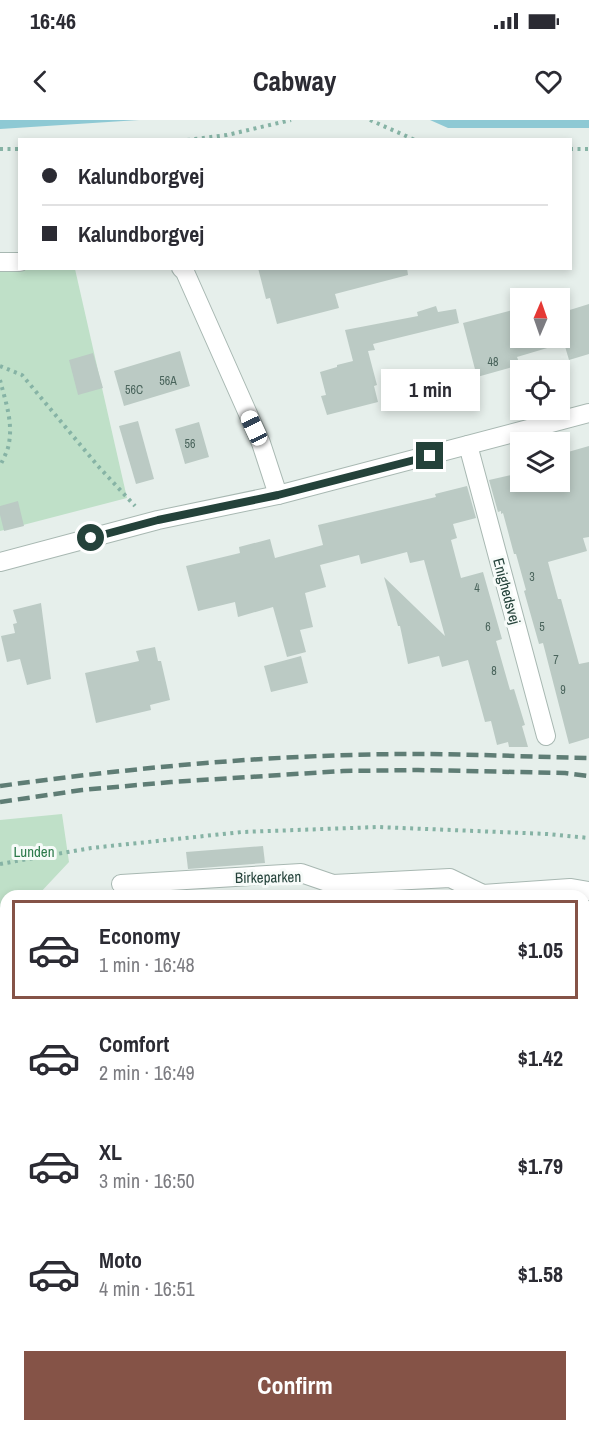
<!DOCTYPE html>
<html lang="en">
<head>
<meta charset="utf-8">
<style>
  :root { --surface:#fff; --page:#f7f7f7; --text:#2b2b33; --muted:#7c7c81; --line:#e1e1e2; --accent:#855347 }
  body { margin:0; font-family:"Archivo Narrow",sans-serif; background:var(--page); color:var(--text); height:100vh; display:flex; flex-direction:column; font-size:22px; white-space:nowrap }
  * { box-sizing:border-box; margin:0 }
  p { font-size:20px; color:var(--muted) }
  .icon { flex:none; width:33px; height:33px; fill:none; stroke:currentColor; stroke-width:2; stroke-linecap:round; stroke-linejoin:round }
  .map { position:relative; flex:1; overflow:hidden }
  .drawer { position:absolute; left:0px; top:770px; width:590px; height:542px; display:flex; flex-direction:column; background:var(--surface); border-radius:18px 18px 0 0; box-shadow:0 3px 9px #0003 }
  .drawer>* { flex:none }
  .banner { position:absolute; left:18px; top:18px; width:554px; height:132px; border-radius:0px; box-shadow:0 3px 9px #0003; display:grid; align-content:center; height:132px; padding:0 24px; background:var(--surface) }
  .needle { width:39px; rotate:2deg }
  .fabs { position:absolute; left:510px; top:168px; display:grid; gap:12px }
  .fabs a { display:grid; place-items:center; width:60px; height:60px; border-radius:0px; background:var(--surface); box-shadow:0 3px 9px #0003; font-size:30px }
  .end { position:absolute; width:27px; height:27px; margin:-14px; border:8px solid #24423a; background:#fff; box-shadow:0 0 0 3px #fff }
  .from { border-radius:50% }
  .bubble { position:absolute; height:42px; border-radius:0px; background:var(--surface); box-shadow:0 3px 9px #0003; font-size:20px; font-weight:700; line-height:42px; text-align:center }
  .car { position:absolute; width:18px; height:36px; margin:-18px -9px; border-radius:8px; box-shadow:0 0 4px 2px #0007; background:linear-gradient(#fff 24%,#345 0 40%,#fff 0 76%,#345 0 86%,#fff 0) }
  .banner b { display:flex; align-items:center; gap:21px; height:57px; font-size:22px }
  .banner b+b { border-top:2px solid var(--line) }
  .banner i { width:15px; height:15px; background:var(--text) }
  ul { padding:10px 0 0; list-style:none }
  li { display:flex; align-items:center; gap:18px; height:99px; margin:0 12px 9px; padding:0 12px; border:3px solid transparent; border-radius:0px }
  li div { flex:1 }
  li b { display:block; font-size:22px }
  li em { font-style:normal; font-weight:700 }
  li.on { border-color:var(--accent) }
  li>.icon { width:54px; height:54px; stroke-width:1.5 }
  .button { display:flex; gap:12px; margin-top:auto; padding:12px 24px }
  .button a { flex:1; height:69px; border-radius:0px; background:var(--accent); color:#fff; font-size:24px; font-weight:700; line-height:69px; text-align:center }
  .status { display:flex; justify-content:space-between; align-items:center; height:42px; padding:0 30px; background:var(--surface); direction:ltr }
  .status svg { height:16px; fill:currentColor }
  header { display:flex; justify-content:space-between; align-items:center; height:78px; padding:0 24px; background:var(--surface); font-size:27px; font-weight:700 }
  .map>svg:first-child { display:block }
  .green { fill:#bfe0c8 }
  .water { fill:#8ec9d4 }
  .building { fill:#bbcac4 }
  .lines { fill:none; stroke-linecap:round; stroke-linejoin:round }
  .minor-casing { stroke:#a8b8b2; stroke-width:20 }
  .path { stroke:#86b3a5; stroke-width:4; stroke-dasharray:3 4.5; stroke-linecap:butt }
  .minor { stroke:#fff; stroke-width:18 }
  .rail { stroke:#5f7d75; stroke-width:4.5; stroke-dasharray:12 6; stroke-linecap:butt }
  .route { stroke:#24423a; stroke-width:8 }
  .labels { text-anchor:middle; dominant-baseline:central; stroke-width:6; stroke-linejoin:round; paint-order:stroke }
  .number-label { font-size:12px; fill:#4a645c }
  .street-label { font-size:15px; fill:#24423a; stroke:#f7fbf9 }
  .park-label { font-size:15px; fill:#2d7a4b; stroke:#f7fbf9 }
</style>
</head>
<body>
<div class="status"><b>16:46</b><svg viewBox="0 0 49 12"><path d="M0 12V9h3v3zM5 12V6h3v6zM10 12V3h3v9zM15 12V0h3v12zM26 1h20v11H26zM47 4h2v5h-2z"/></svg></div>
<header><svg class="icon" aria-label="back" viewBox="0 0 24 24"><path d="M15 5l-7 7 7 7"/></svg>Cabway<svg class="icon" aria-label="heart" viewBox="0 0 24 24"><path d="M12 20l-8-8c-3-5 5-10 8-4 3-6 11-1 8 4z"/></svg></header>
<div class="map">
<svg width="589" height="1310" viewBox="0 0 589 1310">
  <rect width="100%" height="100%" fill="#e6efeb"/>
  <g class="green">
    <polygon points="0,141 20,148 75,149 127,378 0,411"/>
    <polygon points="62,694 69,742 38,775 6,776 6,1305 48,1305 48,1310 0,1310 0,700"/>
  </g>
  <g class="water">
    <polygon points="0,0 139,0 0,9"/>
    <polygon points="430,0 589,0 589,8 448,8"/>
  </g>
  <g class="building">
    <polygon points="258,148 407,148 408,155 335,174 339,188 277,204 270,178 266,179"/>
    <polygon points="589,184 589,234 569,240 564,223 517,237 520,245 477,257 463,203 520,188 520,218 560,218 560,193"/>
    <polygon points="436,186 438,192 456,189 459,203 373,224 375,230 368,231 377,265 374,266 378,282 327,295 321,276 326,275 320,252 337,247 337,245 353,241 345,210 418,196 417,192"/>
    <polygon points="180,231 190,266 124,286 114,251"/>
    <polygon points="93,233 103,268 78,275 69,240"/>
    <polygon points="138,301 154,359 136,364 119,306"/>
    <polygon points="199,302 209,337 185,344 175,309"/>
    <polygon points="589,326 589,417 583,418 587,431 548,442 558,479 561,479 579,544 589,542 589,618 569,624 543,523 539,524 524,471 526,470 516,434 514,434 503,393 501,394 501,391 498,392 489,360 520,353 520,362 560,362 560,344 570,341 568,332"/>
    <polygon points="467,366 476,398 453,404 457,418 451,420 461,458 483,452 502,519 496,521 510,570 514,569 525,605 522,606 528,627 509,627 508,622 497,625 491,601 485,602 468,540 442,547 439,536 408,544 400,506 398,506 384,457 445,516 424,440 410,443 407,432 361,444 359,435 320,445 326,467 305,473 313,507 300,510 306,532 287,537 273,487 238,497 235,482 198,491 186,446 240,433 239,427 270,419 275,438 323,425 318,405 436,377 435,374"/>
    <polygon points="18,381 24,406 4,411 0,395 0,386"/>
    <polygon points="41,483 51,559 27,565 20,539 7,542 1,516 15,513 13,504 17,503 13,490"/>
    <polygon points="155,527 158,541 161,541 170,580 150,585 151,590 96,603 85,553 139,541 136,531"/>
    <polygon points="301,536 308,563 271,572 264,546"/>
    <polygon points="263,726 265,743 188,749 186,732"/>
  </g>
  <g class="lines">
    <defs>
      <g id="minor">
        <polyline points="0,142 20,142"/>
        <polyline points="181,148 185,152 261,323 278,375"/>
        <polyline points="468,325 546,616"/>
        <polyline points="0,442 158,400 278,375 589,293"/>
        <polyline points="121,764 301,753 333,764 450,758 483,774 570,768 589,771"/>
        <polyline points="584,1068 589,1064"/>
        <polyline points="71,1310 72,1305"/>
        <polyline points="255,1310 256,1305"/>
      </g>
    </defs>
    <use href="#minor" class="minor-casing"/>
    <g class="path">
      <polyline points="370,0 415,20"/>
      <polyline points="187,20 227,15 291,0"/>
      <polyline points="0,29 20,29"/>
      <polyline points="570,29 589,29"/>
      <polyline points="0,246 22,255 98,346 135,386"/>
      <path d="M0,260C5,280 13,301 9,323C8,331 3,339 0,346"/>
      <polyline points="0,744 91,728 242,712 378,707 548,714 589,718"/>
      <polyline points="0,1076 6,1090"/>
      <polyline points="584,1124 589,1130"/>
    </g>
    <use href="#minor" class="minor"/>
    <g class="rail">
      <path d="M0,666C138,647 277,634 416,634C474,634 532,637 589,638"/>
      <polyline points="0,682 82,670 171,662 343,651 418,650 565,653 589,656"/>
    </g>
  </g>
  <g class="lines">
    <polyline class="route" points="91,418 158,400 278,375 430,336"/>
  </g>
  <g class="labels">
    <g class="number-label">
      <text x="493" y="242">48</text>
      <text x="168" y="261">56A</text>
      <text x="134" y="270">56C</text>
      <text x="190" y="324">56</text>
      <text x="532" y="457">3</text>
      <text x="477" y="468">4</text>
      <text x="488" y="507">6</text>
      <text x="542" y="507">5</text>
      <text x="556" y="540">7</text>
      <text x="494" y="551">8</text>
      <text x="563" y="570">9</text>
    </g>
    <g class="street-label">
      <text transform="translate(507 471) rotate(75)">Enighedsvej</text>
      <text transform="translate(268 757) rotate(-1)">Birkeparken</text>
    </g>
    <g class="park-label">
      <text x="34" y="731">Lunden</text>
    </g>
  </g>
</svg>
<div class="fabs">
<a><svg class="needle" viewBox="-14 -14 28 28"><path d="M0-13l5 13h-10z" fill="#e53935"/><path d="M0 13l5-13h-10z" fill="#7c7c81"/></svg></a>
<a><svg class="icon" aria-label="locate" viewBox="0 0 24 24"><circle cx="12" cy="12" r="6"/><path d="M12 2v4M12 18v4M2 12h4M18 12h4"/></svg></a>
<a><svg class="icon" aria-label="layers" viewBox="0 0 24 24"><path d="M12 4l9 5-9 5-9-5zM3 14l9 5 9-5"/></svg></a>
</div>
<i class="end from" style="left:91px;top:418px"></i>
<i class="end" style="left:430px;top:336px"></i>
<div class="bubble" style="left:381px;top:249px;width:99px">1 min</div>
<i class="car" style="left:254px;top:308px;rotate:335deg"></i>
<div class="banner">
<b><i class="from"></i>Kalundborgvej</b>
<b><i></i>Kalundborgvej</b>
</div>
<section class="drawer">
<ul>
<li class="on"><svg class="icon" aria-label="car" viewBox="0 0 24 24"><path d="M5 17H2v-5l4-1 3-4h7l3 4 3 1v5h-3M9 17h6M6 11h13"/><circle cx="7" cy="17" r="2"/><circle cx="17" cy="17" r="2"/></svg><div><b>Economy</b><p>1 min · 16:48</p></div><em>$1.05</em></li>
<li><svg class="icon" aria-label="car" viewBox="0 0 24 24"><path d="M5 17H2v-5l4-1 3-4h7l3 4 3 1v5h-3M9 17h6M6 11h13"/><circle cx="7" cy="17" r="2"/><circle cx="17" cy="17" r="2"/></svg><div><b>Comfort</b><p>2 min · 16:49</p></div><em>$1.42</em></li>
<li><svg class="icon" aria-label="car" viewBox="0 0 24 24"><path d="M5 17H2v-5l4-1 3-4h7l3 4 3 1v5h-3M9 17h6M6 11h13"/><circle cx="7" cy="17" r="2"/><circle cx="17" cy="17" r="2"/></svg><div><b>XL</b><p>3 min · 16:50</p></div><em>$1.79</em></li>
<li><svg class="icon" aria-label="car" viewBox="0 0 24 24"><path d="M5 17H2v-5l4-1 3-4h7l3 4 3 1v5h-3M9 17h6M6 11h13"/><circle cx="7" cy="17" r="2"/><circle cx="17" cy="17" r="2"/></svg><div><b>Moto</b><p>4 min · 16:51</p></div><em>$1.58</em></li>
</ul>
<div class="button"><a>Confirm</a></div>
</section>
</div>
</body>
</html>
